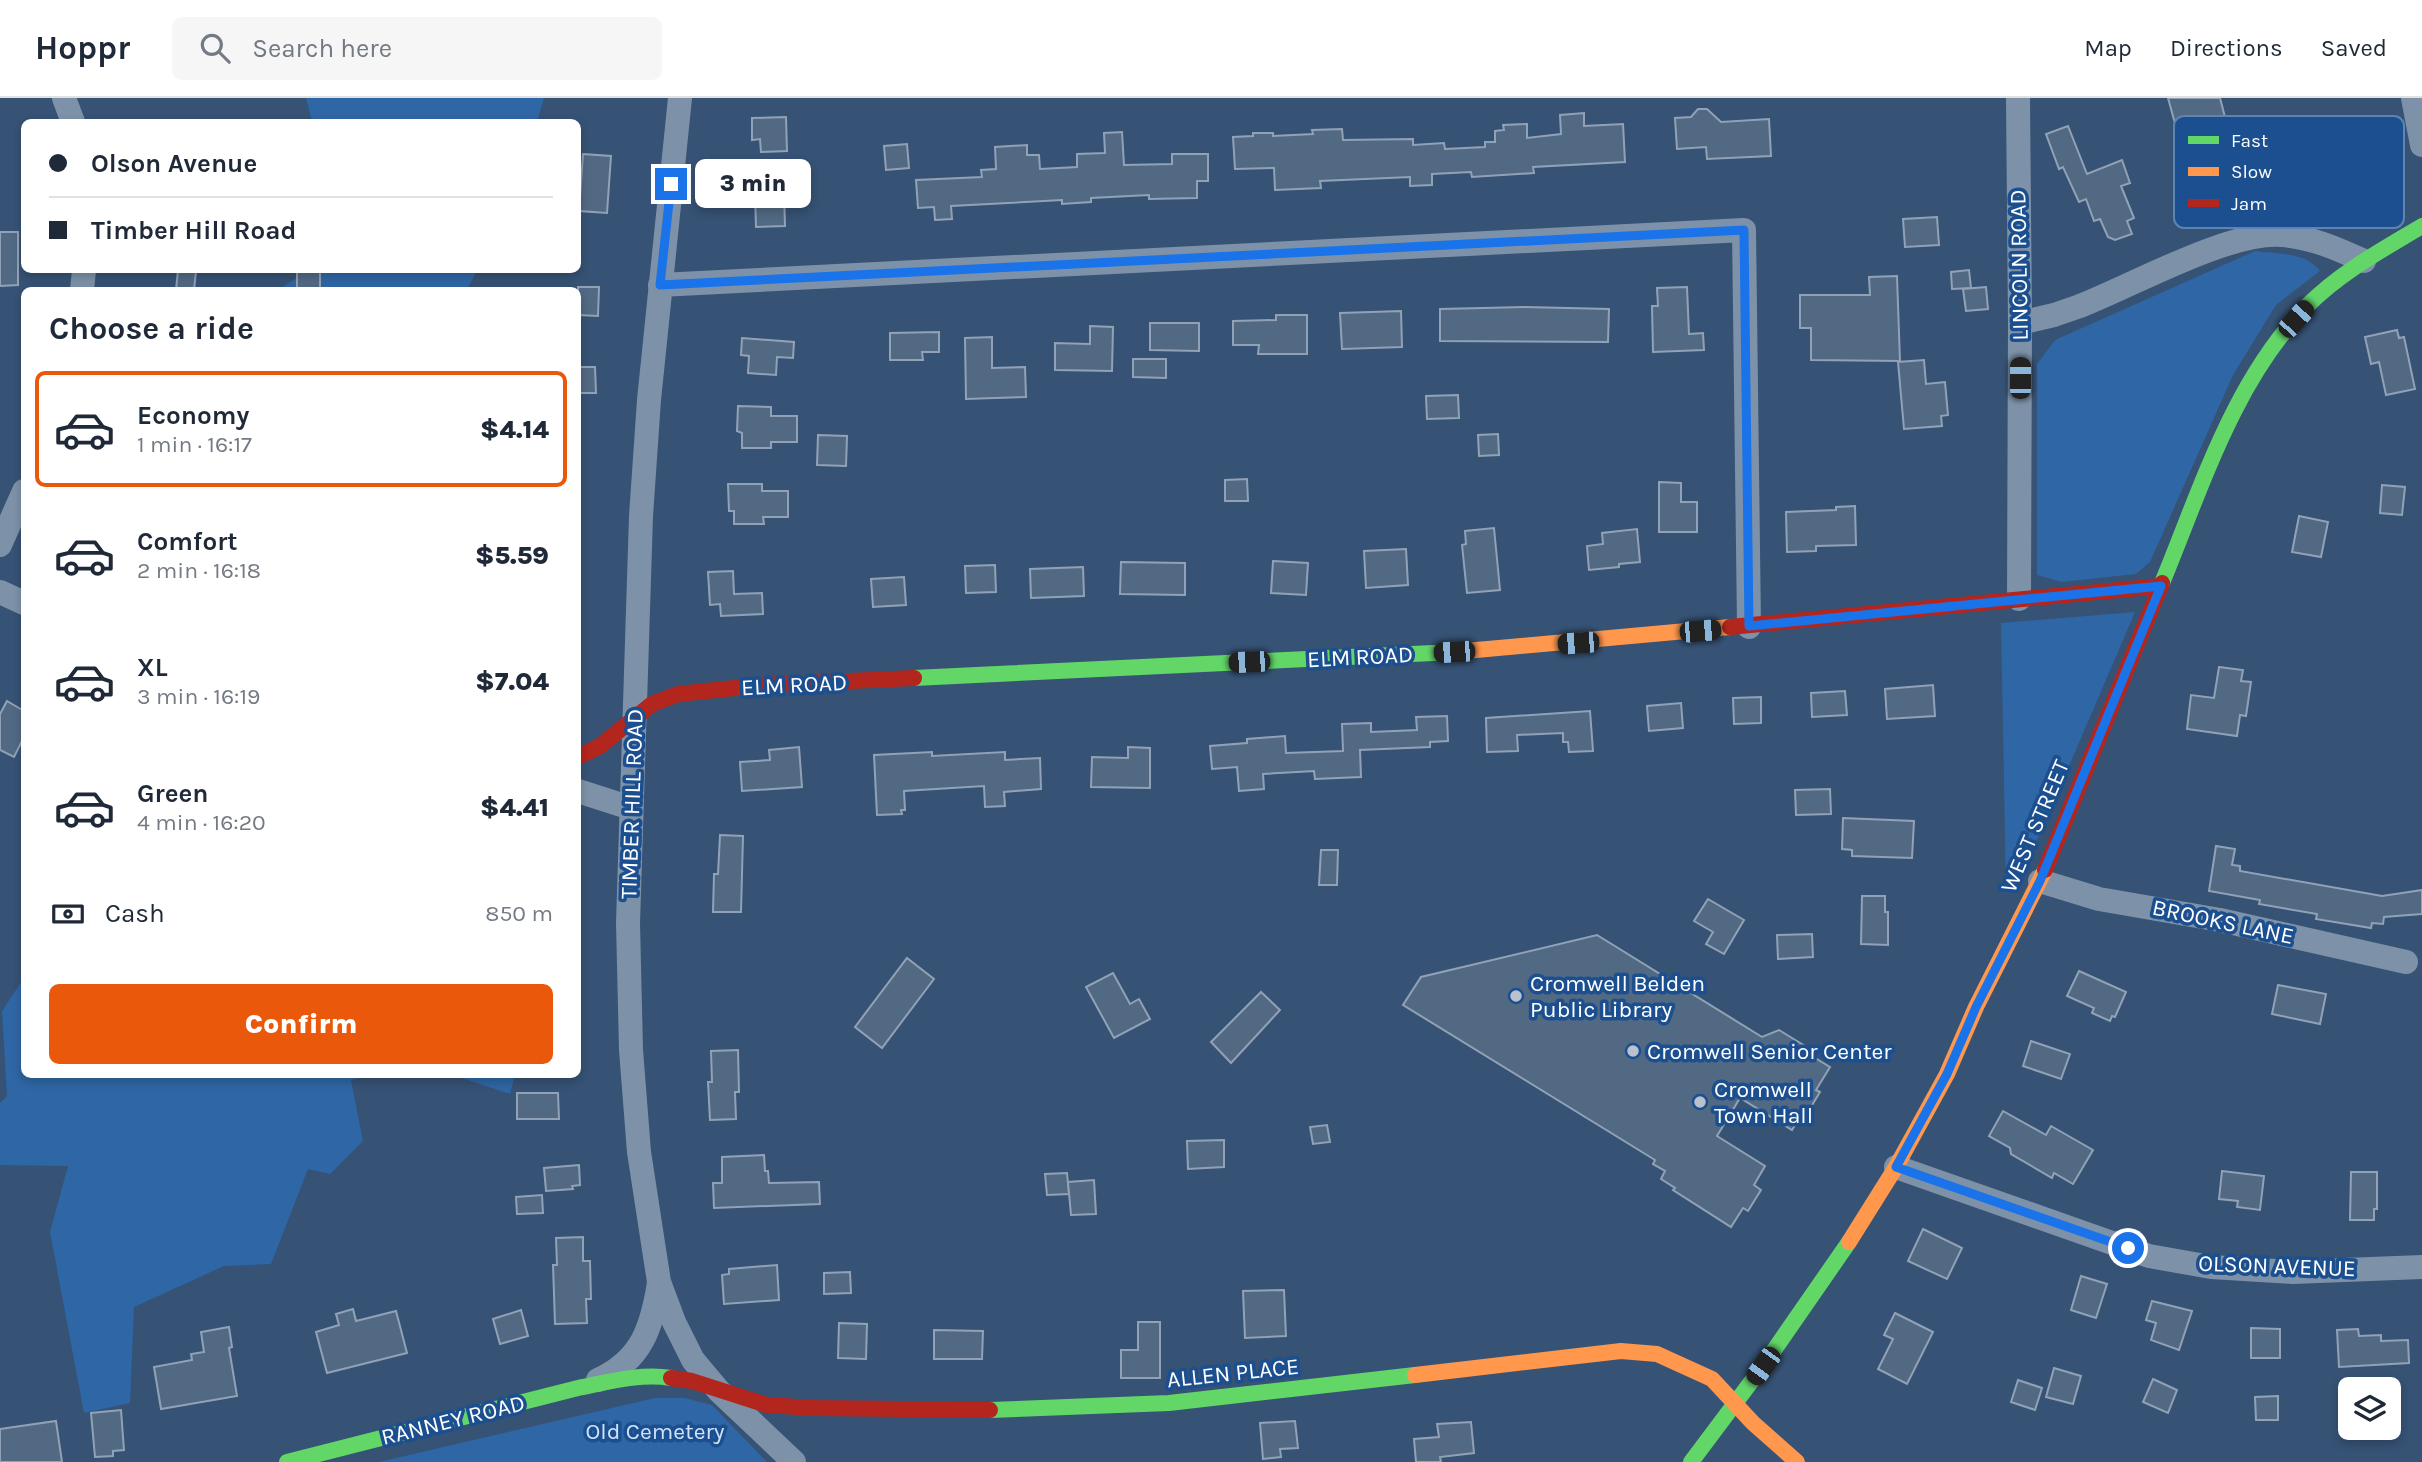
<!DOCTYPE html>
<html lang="en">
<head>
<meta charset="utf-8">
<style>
  :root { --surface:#fff; --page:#f6f6f7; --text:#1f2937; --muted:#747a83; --line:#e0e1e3; --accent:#ea580c }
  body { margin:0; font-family:Karla,sans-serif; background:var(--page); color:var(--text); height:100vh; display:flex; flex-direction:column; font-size:26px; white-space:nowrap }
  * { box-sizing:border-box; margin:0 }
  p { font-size:23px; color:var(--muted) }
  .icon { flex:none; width:38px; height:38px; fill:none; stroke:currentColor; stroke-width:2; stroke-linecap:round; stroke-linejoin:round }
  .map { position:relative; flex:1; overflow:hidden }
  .side { position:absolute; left:21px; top:189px; width:560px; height:791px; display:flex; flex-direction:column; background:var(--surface); border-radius:10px; box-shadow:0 4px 10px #0003 }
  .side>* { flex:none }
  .top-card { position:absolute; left:21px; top:21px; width:560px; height:154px; border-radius:10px; box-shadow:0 4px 10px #0003; display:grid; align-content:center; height:154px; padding:0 28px; background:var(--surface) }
  .buttons { position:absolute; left:2338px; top:1279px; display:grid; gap:14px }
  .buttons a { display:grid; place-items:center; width:63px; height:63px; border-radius:10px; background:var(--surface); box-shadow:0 4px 10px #0003; font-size:35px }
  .end { position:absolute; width:32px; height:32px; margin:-16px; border:9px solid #1a73e8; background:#fff; box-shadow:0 0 0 4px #fff }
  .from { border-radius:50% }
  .bubble { position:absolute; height:49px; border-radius:10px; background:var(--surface); box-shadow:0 4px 10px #0003; font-size:23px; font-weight:800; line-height:49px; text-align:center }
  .car { position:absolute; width:21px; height:42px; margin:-21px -10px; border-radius:9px; box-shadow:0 0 5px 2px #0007; background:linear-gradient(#222 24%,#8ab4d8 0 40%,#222 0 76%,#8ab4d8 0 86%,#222 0) }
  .top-card b { display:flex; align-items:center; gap:24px; height:66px; font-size:26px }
  .top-card b+b { border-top:2px solid var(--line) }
  .top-card i { width:18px; height:18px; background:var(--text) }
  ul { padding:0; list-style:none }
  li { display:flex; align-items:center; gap:21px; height:116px; margin:0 14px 10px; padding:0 14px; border:4px solid transparent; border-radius:10px }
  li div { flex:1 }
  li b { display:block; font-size:26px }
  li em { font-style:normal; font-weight:800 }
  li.on { border-color:var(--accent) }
  li>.icon { width:63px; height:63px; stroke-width:1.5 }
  h2 { padding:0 28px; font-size:32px; line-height:84px }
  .pay { display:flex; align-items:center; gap:18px; height:77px; padding:0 28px; font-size:26px }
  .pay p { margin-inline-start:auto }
  .action { display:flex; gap:14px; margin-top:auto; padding:14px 28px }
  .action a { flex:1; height:80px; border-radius:10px; background:var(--accent); color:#fff; font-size:28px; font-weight:800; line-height:80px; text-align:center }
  header { display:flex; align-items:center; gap:42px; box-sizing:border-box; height:98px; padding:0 35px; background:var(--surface); border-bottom:2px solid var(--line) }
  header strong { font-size:33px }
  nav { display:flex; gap:38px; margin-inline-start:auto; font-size:24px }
  .search { width:490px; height:63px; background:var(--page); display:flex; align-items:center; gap:18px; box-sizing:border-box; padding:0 24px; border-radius:10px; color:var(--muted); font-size:26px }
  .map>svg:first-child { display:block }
  .green { fill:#2f66a5 }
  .building { fill:#526984; stroke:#92a2b6; stroke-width:2 }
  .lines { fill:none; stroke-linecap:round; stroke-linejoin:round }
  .street { stroke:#7d92a8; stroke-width:24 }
  .fast { stroke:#63d668; stroke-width:16 }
  .slow { stroke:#ff974d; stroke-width:16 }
  .jam { stroke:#b3261e; stroke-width:16 }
  .route { stroke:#1a73e8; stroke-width:9 }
  .poi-dot { fill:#b9c2ce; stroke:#1b4f8f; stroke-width:2.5 }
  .labels { text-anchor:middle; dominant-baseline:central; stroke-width:7; stroke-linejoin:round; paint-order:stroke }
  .street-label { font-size:23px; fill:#fff; stroke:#1b4f8f }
  .poi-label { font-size:23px; fill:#fff; stroke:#1b4f8f; text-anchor:start }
  .park-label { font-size:23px; fill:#cfe3fa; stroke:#1b4f8f }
  .key { fill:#1b4f8f; stroke:#5f84b1; stroke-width:2 }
  .key-label { font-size:19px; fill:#fff }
</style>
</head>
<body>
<header>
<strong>Hoppr</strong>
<div class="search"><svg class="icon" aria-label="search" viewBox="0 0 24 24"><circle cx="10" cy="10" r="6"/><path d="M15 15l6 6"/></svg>Search here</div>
<nav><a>Map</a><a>Directions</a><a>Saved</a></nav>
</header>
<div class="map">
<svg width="2422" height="1364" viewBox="0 0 2422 1364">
  <rect width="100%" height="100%" fill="#365274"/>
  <g class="green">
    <polygon points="306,0 544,0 537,24 312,24"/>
    <path d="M2255,153C2277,156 2307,154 2320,173L2276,207L2233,277L2150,464L2136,476L2061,484L2037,477V266L2055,242Z"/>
    <polygon points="309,172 477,172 467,192 282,192 281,190"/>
    <polygon points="2135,514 2039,738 2006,796 2001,525"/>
    <polygon points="24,880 24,976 370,977 351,982 363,1043 330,1076 308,1071 271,1166 224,1168 134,1209 130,1305 84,1315 50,1134 68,1068 0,1067 0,1005 7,998 2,913"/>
    <polygon points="453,977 515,977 510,996"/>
    <polygon points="655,1300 685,1300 712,1307 767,1364 379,1364"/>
  </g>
  <g class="building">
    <polygon points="2168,0 2220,0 2232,46 2217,50 2222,69 2204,74 2198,54 2184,58"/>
    <polygon points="1698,11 1707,11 1721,24 1769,21 1771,58 1707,61 1706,49 1677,51 1675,20 1691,19"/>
    <polygon points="1584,15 1584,28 1623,26 1625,64 1533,69 1534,75 1472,79 1471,74 1432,76 1432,87 1410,88 1410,79 1320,83 1321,90 1275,92 1274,70 1235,71 1233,39 1253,38 1253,35 1273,35 1273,38 1313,36 1312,32 1342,31 1343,42 1413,41 1413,47 1444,45 1445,51 1485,49 1485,44 1495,44 1495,33 1504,32 1503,27 1527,26 1527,40 1561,36 1560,17"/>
    <polygon points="786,19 787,53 761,54 760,41 752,42 752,20"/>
    <polygon points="2068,28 2087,76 2122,62 2130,85 2121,88 2134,120 2127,123 2132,136 2115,142 2108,139 2100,121 2094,123 2086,101 2079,104 2063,69 2059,71 2046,36"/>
    <polygon points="1122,34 1124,67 1172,66 1172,56 1208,56 1208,83 1197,83 1197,100 1149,101 1149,97 1091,100 1091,104 1062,106 1062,102 951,108 952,121 935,122 934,109 918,110 916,82 982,79 981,72 996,71 995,49 1027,47 1027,57 1039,57 1040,71 1077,69 1077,56 1105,55 1104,35"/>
    <polygon points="907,46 909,70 886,72 884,48"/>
    <polygon points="583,56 611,58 607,115 579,113"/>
    <polygon points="784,94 785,128 756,129 755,95"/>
    <polygon points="1937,119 1939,147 1905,149 1903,121"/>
    <polygon points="0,134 18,134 18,187 0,188"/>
    <polygon points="178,172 196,173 194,192 176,192"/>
    <rect x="297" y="172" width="23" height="20"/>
    <polygon points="1969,172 1971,190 1952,191 1951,174"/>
    <polygon points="1897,178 1900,263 1811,262 1811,230 1800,230 1800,197 1870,197 1869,179"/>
    <polygon points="578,189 599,189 598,218 578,217"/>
    <polygon points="1687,189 1689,236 1703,235 1704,252 1653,254 1652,208 1658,208 1657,190"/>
    <polygon points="1986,189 1988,211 1966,213 1963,191"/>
    <polygon points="1525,209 1609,211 1608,244 1440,243 1440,211"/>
    <polygon points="1401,213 1402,249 1342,251 1340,215"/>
    <polygon points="1276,217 1307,217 1307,256 1258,256 1259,247 1233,247 1233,223 1276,222"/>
    <polygon points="1150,225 1199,225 1199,253 1150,252"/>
    <polygon points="1090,228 1113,229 1112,273 1055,272 1055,245 1090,246"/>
    <polygon points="2397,232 2399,240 2404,239 2415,291 2386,297 2379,264 2371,266 2365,239"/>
    <polygon points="939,234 939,254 922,254 923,262 890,262 890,235"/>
    <polygon points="992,239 992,270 1025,269 1026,299 966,301 965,240"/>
    <polygon points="742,240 794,244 793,260 777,259 776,277 748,275 749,258 741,257"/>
    <polygon points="1133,261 1166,261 1166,280 1133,279"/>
    <polygon points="1924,262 1926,286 1945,284 1948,317 1941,318 1942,328 1904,331 1898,264"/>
    <polygon points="578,269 595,269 596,295 578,295"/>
    <polygon points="1458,297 1459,320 1427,321 1426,298"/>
    <polygon points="738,308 771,309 771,318 797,318 797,344 771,344 771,350 742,350 742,335 737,333"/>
    <polygon points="1498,336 1499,357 1479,358 1478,337"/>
    <polygon points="818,337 847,338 846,368 817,367"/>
    <polygon points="1247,381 1248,403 1225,403 1225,382"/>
    <polygon points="1659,384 1681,385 1681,404 1697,404 1697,434 1659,434"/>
    <polygon points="728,386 762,386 762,393 788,393 788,419 763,419 764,426 734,426 734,413 729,413"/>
    <polygon points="2382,387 2405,389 2402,417 2380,415"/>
    <polygon points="1855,408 1856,447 1816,448 1816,453 1787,454 1786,414 1836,412 1836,409"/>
    <polygon points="2299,418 2328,424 2321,459 2292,454"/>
    <polygon points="1494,430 1500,492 1467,495 1462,447 1466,446 1465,433"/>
    <polygon points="1637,431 1640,464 1619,466 1619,469 1589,472 1587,448 1603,446 1602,435"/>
    <polygon points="1406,451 1408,487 1366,490 1364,453"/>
    <polygon points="1273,463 1308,465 1306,497 1271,495"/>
    <polygon points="1121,464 1185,465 1185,497 1120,496"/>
    <polygon points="995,467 996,494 966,495 965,468"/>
    <polygon points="1083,469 1084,498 1031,500 1030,471"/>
    <polygon points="733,473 734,496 762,495 763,516 721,518 720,506 710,507 708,474"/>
    <polygon points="904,479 906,507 873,509 871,481"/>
    <polygon points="2219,569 2243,572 2241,583 2251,584 2246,618 2240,617 2237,638 2187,631 2191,597 2214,600"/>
    <polygon points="1933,587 1935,618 1887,621 1885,591"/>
    <polygon points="1845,593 1847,617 1812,619 1811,595"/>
    <polygon points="1761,599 1761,625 1734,626 1733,600"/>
    <polygon points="7,603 24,613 24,639 14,659 0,652 0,616"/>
    <polygon points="1681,605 1683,630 1649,633 1647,608"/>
    <polygon points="1590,613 1593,653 1569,654 1568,644 1563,644 1563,635 1517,637 1518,653 1487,654 1486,620"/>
    <polygon points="1447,618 1448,643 1430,644 1430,649 1360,652 1361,679 1315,681 1314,673 1263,676 1264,691 1239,693 1237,669 1212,671 1210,648 1247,645 1247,641 1285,638 1286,655 1343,653 1342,626 1371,625 1371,634 1417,632 1416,619"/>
    <polygon points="799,649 802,689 742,693 740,664 770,662 769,652"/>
    <polygon points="1128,649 1150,650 1150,690 1091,689 1092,659 1128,660"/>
    <polygon points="932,654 932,658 1005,654 1005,662 1040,660 1041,691 1004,694 1005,708 985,709 984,688 904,693 905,712 901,712 902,716 877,717 874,657"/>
    <polygon points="1830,691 1831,716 1796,717 1795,692"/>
    <polygon points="1843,720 1914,723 1912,760 1852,758 1852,752 1842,751"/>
    <polygon points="720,737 743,738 741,814 713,814 714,776 718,776"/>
    <polygon points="2216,748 2235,751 2232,767 2240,768 2240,773 2382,798 2422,792 2422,816 2384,819 2383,826 2372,825 2371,830 2316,821 2317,816 2259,806 2260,802 2209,793"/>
    <polygon points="1321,752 1338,752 1337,787 1319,787"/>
    <polygon points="1862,798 1885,798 1885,814 1888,814 1888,847 1861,846"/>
    <polygon points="1708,801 1744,822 1724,856 1706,846 1713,834 1694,823"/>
    <polygon points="1812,836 1813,859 1778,861 1777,837"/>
    <polygon points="1597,837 1762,939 1779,932 1810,951 1807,955 1830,969 1816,992 1820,994 1808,1014 1804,1012 1792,1032 1740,1000 1717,1038 1765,1068 1754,1087 1761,1092 1748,1113 1743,1110 1731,1129 1673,1092 1675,1090 1661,1081 1665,1073 1653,1066 1655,1062 1403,907 1421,879"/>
    <polygon points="907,860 934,881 882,950 855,929"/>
    <polygon points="2079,873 2126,894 2115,919 2112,918 2110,923 2092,915 2094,910 2067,898"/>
    <polygon points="1113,875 1130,906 1139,901 1150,921 1114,940 1086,889"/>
    <polygon points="2278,887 2326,896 2320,926 2272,916"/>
    <polygon points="1261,894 1280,912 1231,965 1211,944"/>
    <polygon points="2031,943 2070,956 2061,981 2023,968"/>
    <polygon points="738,952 739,994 735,994 736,1021 710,1022 708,984 712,984 711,953"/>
    <polygon points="517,995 558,995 559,1021 517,1021"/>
    <polygon points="2003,1013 2046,1037 2051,1028 2093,1052 2073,1086 2054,1075 2052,1080 2011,1056 2010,1050 1989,1038"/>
    <polygon points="1327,1027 1330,1044 1313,1046 1310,1029"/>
    <polygon points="1224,1042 1224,1069 1188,1071 1187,1043"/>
    <polygon points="764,1057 765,1073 768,1073 769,1085 819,1084 820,1106 714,1110 713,1085 722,1085 722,1059"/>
    <polygon points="579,1067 580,1087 572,1088 573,1091 546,1093 544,1070"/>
    <polygon points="2222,1073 2264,1078 2260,1112 2237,1109 2238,1103 2219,1101"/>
    <polygon points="2351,1074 2377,1074 2377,1111 2374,1111 2374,1122 2350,1122"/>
    <polygon points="1067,1075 1069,1096 1047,1097 1045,1076"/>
    <polygon points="1094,1082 1096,1116 1071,1117 1068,1084"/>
    <polygon points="542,1097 543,1115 517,1116 516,1099"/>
    <polygon points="1923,1131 1962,1150 1947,1181 1908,1163"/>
    <polygon points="583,1139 583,1163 590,1163 591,1201 586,1201 587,1225 555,1226 553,1167 557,1167 556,1140"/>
    <polygon points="777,1167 779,1202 724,1206 722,1177 729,1176 729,1171"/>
    <polygon points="850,1174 851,1195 824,1196 824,1175"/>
    <polygon points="2081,1178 2107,1186 2096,1220 2071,1212"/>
    <polygon points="1284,1192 1286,1238 1245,1240 1243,1193"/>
    <polygon points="2152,1203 2192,1213 2179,1252 2151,1242 2156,1225 2146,1222"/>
    <polygon points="353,1211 356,1223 396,1213 407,1255 327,1275 316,1234 339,1227 336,1216"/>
    <polygon points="521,1212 528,1238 500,1246 493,1221"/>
    <polygon points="1895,1215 1933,1234 1907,1286 1878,1271 1893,1241 1884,1237"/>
    <polygon points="1138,1224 1160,1224 1160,1280 1121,1280 1121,1252 1138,1252"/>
    <polygon points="839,1225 867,1226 866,1261 838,1260"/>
    <polygon points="229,1229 232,1249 229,1250 237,1298 161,1311 154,1269 192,1262 191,1256 204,1254 201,1234"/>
    <polygon points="2251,1230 2280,1231 2280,1260 2251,1260"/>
    <polygon points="2358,1231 2359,1238 2381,1237 2381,1243 2408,1242 2409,1265 2339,1269 2337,1232"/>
    <polygon points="934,1232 983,1233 982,1261 934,1261"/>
    <polygon points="2054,1270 2081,1278 2073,1306 2046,1299"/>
    <polygon points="2153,1281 2177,1292 2168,1315 2143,1304"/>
    <polygon points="2018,1282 2042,1290 2035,1312 2011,1304"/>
    <polygon points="2278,1298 2278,1322 2256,1322 2255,1299"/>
    <polygon points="121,1312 124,1352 113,1353 113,1358 95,1359 91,1315"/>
    <polygon points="56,1323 62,1364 0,1364 0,1331"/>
    <polygon points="1295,1323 1298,1350 1280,1351 1281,1359 1263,1361 1260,1325"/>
    <polygon points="1471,1324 1474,1355 1440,1359 1441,1364 1416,1364 1414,1341 1439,1339 1437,1326"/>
  </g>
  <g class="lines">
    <g class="street">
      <polyline points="64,0 73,24"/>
      <polyline points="680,0 649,302 641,418 628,825 631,952 639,1054 659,1184 674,1224 693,1262 719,1293 794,1364"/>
      <polyline points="2018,0 2020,225 2019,501"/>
      <polyline points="2413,0 2422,47"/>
      <polyline points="660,187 1744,132 1749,529"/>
      <polyline points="82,192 84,172"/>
      <path d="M2020,225L2054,217L2080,208C2134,187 2228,133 2282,137C2311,139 2338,151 2364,163"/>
      <polyline points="0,447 24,393"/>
      <polyline points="0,494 24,505"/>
      <polyline points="578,693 631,710"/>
      <polyline points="2040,783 2099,801 2220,822 2406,864"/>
      <polyline points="1896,1069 2149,1158 2211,1169 2293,1174 2422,1169"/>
      <path d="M598,1282C642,1262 652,1229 659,1185"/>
    </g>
    <g class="fast">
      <path d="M2162,485C2201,391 2234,281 2308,207C2341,174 2382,152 2422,128"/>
      <polyline points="914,580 1454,554"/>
      <polyline points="990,1312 1169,1305 1415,1277"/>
      <path d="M287,1364L578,1290C608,1284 641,1275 671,1280"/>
      <polyline points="1691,1364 1763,1268 1849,1144"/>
    </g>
    <g class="slow">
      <polyline points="1454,554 1730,529"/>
      <polyline points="1849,1144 1896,1069 1947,976 1976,909 2045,772"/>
      <polyline points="1415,1277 1621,1253 1657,1256 1712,1281 1753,1325 1797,1364"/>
    </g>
    <g class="jam">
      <polyline points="1730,529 2161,488"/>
      <polyline points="578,659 600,648 652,606 678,596 764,587 914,580"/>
      <polyline points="2045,772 2162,485"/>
      <polyline points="671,1280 692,1283 767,1307 813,1310 990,1312"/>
    </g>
  </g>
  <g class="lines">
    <polyline class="route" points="671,86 660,187 1744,132 1749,528 2161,488 2040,783 1976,909 1947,976 1896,1069 2128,1150"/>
  </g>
  <g class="poi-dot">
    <circle cx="1516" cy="898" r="7"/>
    <circle cx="1633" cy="953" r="7"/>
    <circle cx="1700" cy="1004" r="7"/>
  </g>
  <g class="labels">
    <g class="street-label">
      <text transform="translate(2019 167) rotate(-91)">LINCOLN ROAD</text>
      <text transform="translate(1360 559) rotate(-3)">ELM ROAD</text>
      <text transform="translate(794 587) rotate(-3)">ELM ROAD</text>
      <text transform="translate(632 706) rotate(-88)">TIMBER HILL ROAD</text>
      <text transform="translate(2035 728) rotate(-67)">WEST STREET</text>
      <text transform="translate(2223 824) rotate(12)">BROOKS LANE</text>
      <text transform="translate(2277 1168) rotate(2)">OLSON AVENUE</text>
      <text transform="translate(1233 1275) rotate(-6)">ALLEN PLACE</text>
      <text transform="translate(453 1322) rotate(-14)">RANNEY ROAD</text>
    </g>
    <g class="poi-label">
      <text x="1530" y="885">Cromwell Belden<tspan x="1530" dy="26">Public Library</tspan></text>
      <text x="1647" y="953">Cromwell Senior Center</text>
      <text x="1714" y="991">Cromwell<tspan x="1714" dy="26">Town Hall</tspan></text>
    </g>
    <g class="park-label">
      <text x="655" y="1333">Old Cemetery</text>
    </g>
  </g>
  <rect x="2174" y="18" width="230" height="112" rx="10" class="key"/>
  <rect x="2188" y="38" width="31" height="8" fill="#63d668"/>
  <rect x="2188" y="69" width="31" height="9" fill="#ff974d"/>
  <rect x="2188" y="101" width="31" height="8" fill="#b3261e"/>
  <g class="key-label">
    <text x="2231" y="49">Fast</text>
    <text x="2231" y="80">Slow</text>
    <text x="2231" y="112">Jam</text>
  </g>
</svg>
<div class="buttons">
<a><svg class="icon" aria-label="layers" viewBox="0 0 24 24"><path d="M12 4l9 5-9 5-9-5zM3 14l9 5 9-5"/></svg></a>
</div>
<i class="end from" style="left:2128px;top:1150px"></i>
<i class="end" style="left:671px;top:86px"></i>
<div class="bubble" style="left:695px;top:61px;width:116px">3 min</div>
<i class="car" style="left:2296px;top:221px;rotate:42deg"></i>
<i class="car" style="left:2020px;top:280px;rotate:0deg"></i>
<i class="car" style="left:1700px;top:533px;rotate:85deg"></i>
<i class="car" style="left:1578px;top:545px;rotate:266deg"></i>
<i class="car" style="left:1454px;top:554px;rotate:267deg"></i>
<i class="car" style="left:1249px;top:564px;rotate:268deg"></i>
<i class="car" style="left:1763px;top:1268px;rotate:216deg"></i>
<div class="top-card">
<b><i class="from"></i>Olson Avenue</b>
<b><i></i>Timber Hill Road</b>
</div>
<section class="side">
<h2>Choose a ride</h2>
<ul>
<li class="on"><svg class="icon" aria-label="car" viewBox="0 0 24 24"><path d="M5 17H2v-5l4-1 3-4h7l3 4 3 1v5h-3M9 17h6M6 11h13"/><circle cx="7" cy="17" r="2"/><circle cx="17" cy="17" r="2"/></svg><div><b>Economy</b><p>1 min · 16:17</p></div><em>$4.14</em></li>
<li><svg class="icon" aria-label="car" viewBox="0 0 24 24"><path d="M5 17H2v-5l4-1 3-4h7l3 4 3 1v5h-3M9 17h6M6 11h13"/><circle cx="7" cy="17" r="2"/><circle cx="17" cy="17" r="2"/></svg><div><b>Comfort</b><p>2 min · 16:18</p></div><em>$5.59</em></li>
<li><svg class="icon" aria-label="car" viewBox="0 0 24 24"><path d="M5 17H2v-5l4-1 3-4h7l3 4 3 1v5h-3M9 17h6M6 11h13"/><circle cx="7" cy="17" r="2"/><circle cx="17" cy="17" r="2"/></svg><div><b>XL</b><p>3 min · 16:19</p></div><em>$7.04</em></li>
<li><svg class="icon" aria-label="car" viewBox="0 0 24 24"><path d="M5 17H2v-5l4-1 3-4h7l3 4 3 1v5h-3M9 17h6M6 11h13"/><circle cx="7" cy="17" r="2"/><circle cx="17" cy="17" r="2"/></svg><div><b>Green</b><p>4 min · 16:20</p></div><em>$4.41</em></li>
</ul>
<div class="pay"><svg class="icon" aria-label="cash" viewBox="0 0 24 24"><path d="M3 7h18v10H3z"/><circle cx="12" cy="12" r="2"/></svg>Cash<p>850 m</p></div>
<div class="action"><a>Confirm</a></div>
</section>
</div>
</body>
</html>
